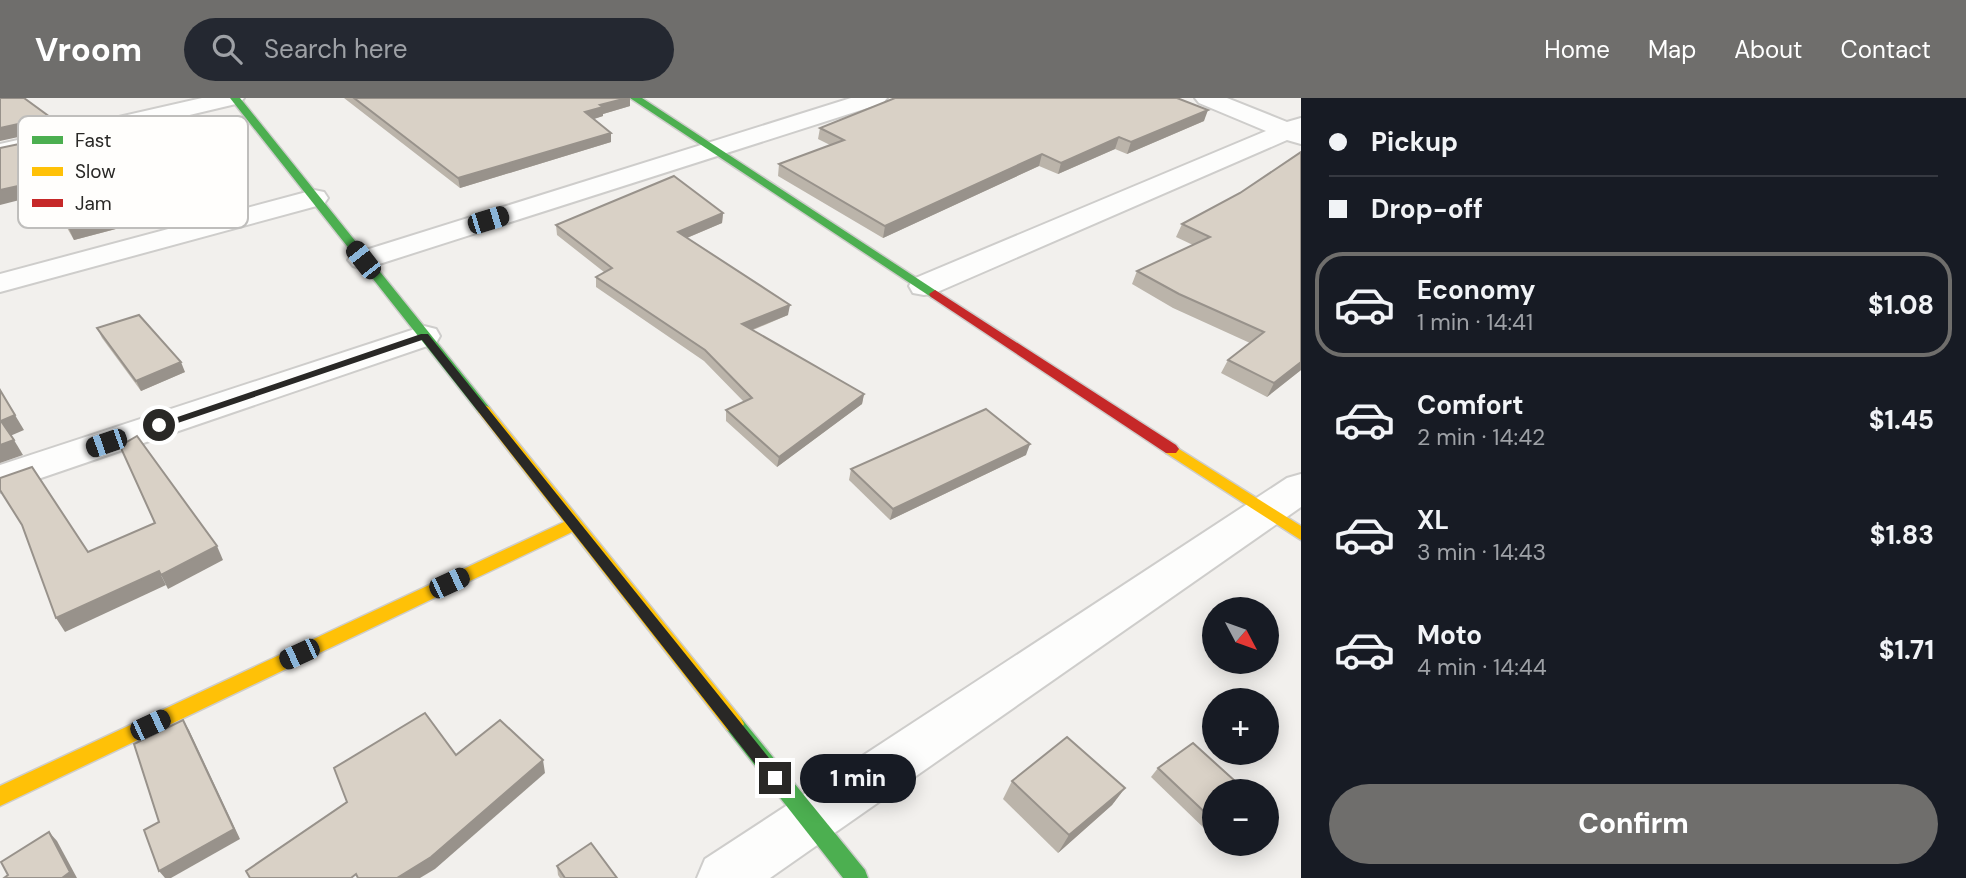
<!DOCTYPE html>
<html lang="en">
<head>
<meta charset="utf-8">
<style>
  :root { --surface:#171b24; --page:#242831; --text:#f1f3f6; --muted:#9ea1a6; --line:#363941; --accent:#6f6e6c }
  body { margin:0; font-family:"DM Sans",sans-serif; background:var(--page); color:var(--text); height:100vh; display:flex; flex-direction:column; font-size:26px; white-space:nowrap }
  * { box-sizing:border-box; margin:0 }
  p { font-size:23px; color:var(--muted) }
  .icon { flex:none; width:38px; height:38px; fill:none; stroke:currentColor; stroke-width:2; stroke-linecap:round; stroke-linejoin:round }
  .map { position:relative; flex:1; overflow:hidden }
  .drawer { display:flex; flex-direction:column; background:var(--surface); width:665px }
  .drawer>* { flex:none }
  .banner { display:grid; align-content:center; height:154px; padding:0 28px; background:var(--surface) }
  .needle { width:46px; rotate:131deg }
  .buttons { position:absolute; left:1202px; top:499px; display:grid; gap:14px }
  .buttons a { display:grid; place-items:center; width:77px; height:77px; border-radius:50%; background:var(--surface); box-shadow:0 4px 18px #0003; font-size:35px }
  .end { position:absolute; width:32px; height:32px; margin:-16px; border:9px solid #292826; background:#fff; box-shadow:0 0 0 4px #fff }
  .from { border-radius:50% }
  .bubble { position:absolute; height:49px; border-radius:24px; background:var(--surface); box-shadow:0 4px 18px #0003; font-size:23px; font-weight:800; line-height:49px; text-align:center }
  .car { position:absolute; width:21px; height:42px; margin:-21px -10px; border-radius:9px; box-shadow:0 0 5px 2px #0007; background:linear-gradient(#222 24%,#8ab4d8 0 40%,#222 0 76%,#8ab4d8 0 86%,#222 0) }
  .banner b { display:flex; align-items:center; gap:24px; height:66px; font-size:26px }
  .banner b+b { border-top:2px solid var(--line) }
  .banner i { width:18px; height:18px; background:var(--text) }
  ul { padding:0; list-style:none }
  li { display:flex; align-items:center; gap:21px; height:105px; margin:0 14px 10px; padding:0 14px; border:4px solid transparent; border-radius:28px }
  li div { flex:1 }
  li b { display:block; font-size:26px }
  li em { font-style:normal; font-weight:800 }
  li.on { border-color:var(--accent) }
  li>.icon { width:63px; height:63px; stroke-width:1.5 }
  .button { display:flex; gap:14px; margin-top:auto; padding:14px 28px }
  .button a { flex:1; height:80px; border-radius:42px; background:var(--accent); color:#fff; font-size:28px; font-weight:800; line-height:80px; text-align:center }
  header { display:flex; align-items:center; gap:42px; box-sizing:border-box; height:98px; padding:0 35px; background:var(--accent); color:#fff }
  header strong { font-size:33px }
  nav { display:flex; gap:38px; margin-inline-start:auto; font-size:24px }
  .search { width:490px; height:63px; background:var(--page); display:flex; align-items:center; gap:18px; box-sizing:border-box; padding:0 24px; border-radius:38px; color:var(--muted); font-size:26px }
  main { display:flex; flex:1; min-height:0 }
  .map>svg:first-child { display:block }
  .lines { fill:none; stroke-linecap:round; stroke-linejoin:round }
  .street-casing { stroke:#cecdcb; stroke-width:4 }
  .fast-casing { stroke:#cecdcb; stroke-width:3 }
  .slow-casing { stroke:#cecdcb; stroke-width:3 }
  .jam-casing { stroke:#cecdcb; stroke-width:3 }
  .street { fill:#fdfdfc; fill-rule:evenodd }
  .fast { fill:#4caf50; fill-rule:evenodd }
  .slow { fill:#ffc107; fill-rule:evenodd }
  .jam { fill:#c62828; fill-rule:evenodd }
  .wall { fill:#bbb4aa }
  .shaded-wall { fill:#98928b }
  .building { fill:#d9d1c6; stroke:#98928b; stroke-width:2 }
  .route { fill:#292826 }
  .key { fill:#fffefc; stroke:#bfbebc; stroke-width:2 }
  .key-label { font-size:19px; fill:#292826 }
</style>
</head>
<body>
<header>
<strong>Vroom</strong>
<div class="search"><svg class="icon" aria-label="search" viewBox="0 0 24 24"><circle cx="10" cy="10" r="6"/><path d="M15 15l6 6"/></svg>Search here</div>
<nav><a>Home</a><a>Map</a><a>About</a><a>Contact</a></nav>
</header>
<main>
<div class="map">
<svg width="1301" height="780" viewBox="0 0 1301 780">
  <rect width="100%" height="100%" fill="#f2f0ed"/>
  <g class="lines">
    <defs>
      <g id="street">
        <polygon points="202,0 244,0 240,5 0,62 0,46"/>
        <polygon points="851,0 887,0 883,5 373,168 363,171 353,168 348,162 353,156"/>
        <polygon points="1195,0 1227,0 1287,24 1301,20 1301,46 1287,42 935,195 924,197 913,195 909,188 913,181 1266,33 1199,5"/>
        <polygon points="314,92 324,94 328,100 324,106 0,194 0,176"/>
        <polygon points="424,228 436,231 440,238 436,245 0,394 0,367"/>
        <polygon points="1301,376 1301,409 770,780 697,780 705,761 1287,380"/>
      </g>
      <g id="fast">
        <polygon points="230,0 240,0 489,309 491,312 489,315 479,315"/>
        <polygon points="630,0 642,0 941,196 935,200 931,199"/>
        <polygon points="734,617 741,620 865,772 868,780 843,780 727,632 724,626 727,620"/>
      </g>
      <g id="slow">
        <polygon points="484,307 489,309 741,620 744,626 741,632 734,635 727,632 572,434 0,708 0,688 564,424 479,315 477,312 479,309"/>
        <polygon points="1171,346 1301,428 1301,442 1166,355 1163,351 1166,347"/>
      </g>
      <polygon id="jam" points="935,192 1176,347 1179,351 1176,355 1166,355 931,199 929,196"/>
    </defs>
    <use href="#street" class="street-casing"/>
    <use href="#fast" class="fast-casing"/>
    <use href="#slow" class="slow-casing"/>
    <use href="#jam" class="jam-casing"/>
    <use href="#street" class="street"/>
    <use href="#fast" class="fast"/>
    <use href="#slow" class="slow"/>
    <use href="#jam" class="jam"/>
  </g>
  <g class="wall">
    <polygon points="344,0 630,0 630,8 603,16 603,18 593,21 611,44 460,90"/>
    <polygon points="892,0 1177,0 1204,23 1127,56 1115,51 1058,76 1039,68 883,140 778,78 779,66 830,47 818,41 820,30 893,1"/>
    <polygon points="0,50 165,104 169,117 74,142 47,95"/>
    <polygon points="1240,95 1301,272 1267,299 1221,275 1228,262 1250,245 1173,210 1132,186 1137,173 1193,147 1176,139 1182,126"/>
    <polygon points="723,115 722,125 687,140 788,217 753,232 864,296 862,306 777,369 726,323 726,312 744,304 704,263 596,189 596,179 604,174 557,137 556,127"/>
    <polygon points="97,230 185,274 141,293 102,240"/>
    <polygon points="1026,357 890,422 849,382 851,371"/>
    <polygon points="1158,670 1214,693 1214,730 1208,734 1151,679"/>
    <polygon points="1012,683 1125,690 1112,707 1058,755 1003,701"/>
    <polygon points="557,768 617,780 560,780 558,777"/>
  </g>
  <g class="shaded-wall">
    <polygon points="627,0 630,0 630,8 603,16 603,18 585,24 585,14 600,7"/>
    <polygon points="1208,12 1204,23 1127,56 1131,44"/>
    <polygon points="50,19 55,31 0,43 0,30"/>
    <polygon points="611,35 611,44 460,90 458,80"/>
    <polygon points="1119,39 1115,51 1058,76 1061,65"/>
    <polygon points="1042,56 1039,68 883,140 885,128"/>
    <polygon points="41,83 47,95 0,107 0,92"/>
    <polygon points="165,104 169,117 74,142 68,129"/>
    <polygon points="723,115 722,125 677,144 678,134"/>
    <polygon points="790,207 788,217 741,236 742,226"/>
    <polygon points="181,264 185,274 141,293 136,283"/>
    <polygon points="1301,264 1301,272 1267,299 1274,285"/>
    <polygon points="864,296 862,306 777,369 779,359"/>
    <polygon points="15,317 24,332 10,338 1,323"/>
    <polygon points="14,342 23,357 0,365 0,347"/>
    <polygon points="1030,346 1026,357 890,422 893,411"/>
    <polygon points="217,448 223,462 168,491 161,477"/>
    <polygon points="159,473 166,487 65,534 56,520"/>
    <polygon points="183,622 189,632 240,741 171,780 165,780 159,773"/>
    <polygon points="543,662 545,675 435,771 420,780 397,780"/>
    <polygon points="1125,690 1112,707 1058,755 1069,737"/>
    <polygon points="49,734 57,743 77,780 62,780"/>
  </g>
  <g class="building">
    <polygon points="0,0 24,0 50,19 0,30"/>
    <polygon points="354,0 627,0 600,7 603,9 585,14 611,35 458,80"/>
    <polygon points="895,0 1177,0 1208,12 1131,44 1119,39 1061,65 1042,56 885,128 779,66 844,42 820,30"/>
    <polygon points="71,35 165,104 68,129 41,83 0,92 0,50"/>
    <polygon points="1301,54 1301,264 1274,285 1228,262 1264,234 1179,196 1137,173 1210,139 1182,126 1240,95"/>
    <polygon points="674,78 723,115 678,134 790,207 742,226 864,296 779,359 726,312 752,300 705,252 596,179 612,170 556,127"/>
    <polygon points="139,217 181,264 136,283 97,230"/>
    <polygon points="0,292 15,317 1,323 14,342 0,347"/>
    <polygon points="986,311 1030,346 893,411 851,371"/>
    <polygon points="137,338 217,448 161,477 159,473 56,520 22,427 0,392 0,380 32,369 88,454 155,425 120,348"/>
    <polygon points="425,615 456,657 500,622 543,662 431,759 397,780 358,780 356,776 351,780 250,780 246,773 347,704 334,670"/>
    <polygon points="183,622 234,731 159,773 144,732 159,724 134,646"/>
    <polygon points="1067,639 1125,690 1069,737 1012,683"/>
    <polygon points="1193,645 1246,693 1214,693 1214,723 1158,670"/>
    <polygon points="49,734 70,774 62,780 4,780 8,777 1,764"/>
    <polygon points="591,745 617,780 565,780 557,768"/>
  </g>
  <polygon class="route" points="421,236 428,236 781,675 781,685 770,685 422,242 163,330 154,327"/>
  <rect x="18" y="18" width="230" height="112" rx="10" class="key"/>
  <rect x="32" y="38" width="31" height="8" fill="#4caf50"/>
  <rect x="32" y="69" width="31" height="9" fill="#ffc107"/>
  <rect x="32" y="101" width="31" height="8" fill="#c62828"/>
  <g class="key-label">
    <text x="75" y="49">Fast</text>
    <text x="75" y="80">Slow</text>
    <text x="75" y="112">Jam</text>
  </g>
</svg>
<div class="buttons">
<a><svg class="needle" viewBox="-14 -14 28 28"><path d="M0-13l5 13h-10z" fill="#e53935"/><path d="M0 13l5-13h-10z" fill="#9ea1a6"/></svg></a>
<a>+</a>
<a>−</a>
</div>
<i class="end from" style="left:159px;top:327px"></i>
<i class="end" style="left:775px;top:680px"></i>
<div class="bubble" style="left:800px;top:656px;width:116px">1 min</div>
<i class="car" style="left:488px;top:122px;rotate:73deg"></i>
<i class="car" style="left:363px;top:162px;rotate:322deg"></i>
<i class="car" style="left:106px;top:345px;rotate:251deg"></i>
<i class="car" style="left:449px;top:485px;rotate:65deg"></i>
<i class="car" style="left:299px;top:556px;rotate:245deg"></i>
<i class="car" style="left:150px;top:627px;rotate:65deg"></i>
</div>
<section class="drawer">
<div class="banner">
<b><i class="from"></i>Pickup</b>
<b><i></i>Drop-off</b>
</div>
<ul>
<li class="on"><svg class="icon" aria-label="car" viewBox="0 0 24 24"><path d="M5 17H2v-5l4-1 3-4h7l3 4 3 1v5h-3M9 17h6M6 11h13"/><circle cx="7" cy="17" r="2"/><circle cx="17" cy="17" r="2"/></svg><div><b>Economy</b><p>1 min · 14:41</p></div><em>$1.08</em></li>
<li><svg class="icon" aria-label="car" viewBox="0 0 24 24"><path d="M5 17H2v-5l4-1 3-4h7l3 4 3 1v5h-3M9 17h6M6 11h13"/><circle cx="7" cy="17" r="2"/><circle cx="17" cy="17" r="2"/></svg><div><b>Comfort</b><p>2 min · 14:42</p></div><em>$1.45</em></li>
<li><svg class="icon" aria-label="car" viewBox="0 0 24 24"><path d="M5 17H2v-5l4-1 3-4h7l3 4 3 1v5h-3M9 17h6M6 11h13"/><circle cx="7" cy="17" r="2"/><circle cx="17" cy="17" r="2"/></svg><div><b>XL</b><p>3 min · 14:43</p></div><em>$1.83</em></li>
<li><svg class="icon" aria-label="car" viewBox="0 0 24 24"><path d="M5 17H2v-5l4-1 3-4h7l3 4 3 1v5h-3M9 17h6M6 11h13"/><circle cx="7" cy="17" r="2"/><circle cx="17" cy="17" r="2"/></svg><div><b>Moto</b><p>4 min · 14:44</p></div><em>$1.71</em></li>
</ul>
<div class="button"><a>Confirm</a></div>
</section>
</main>
</body>
</html>
